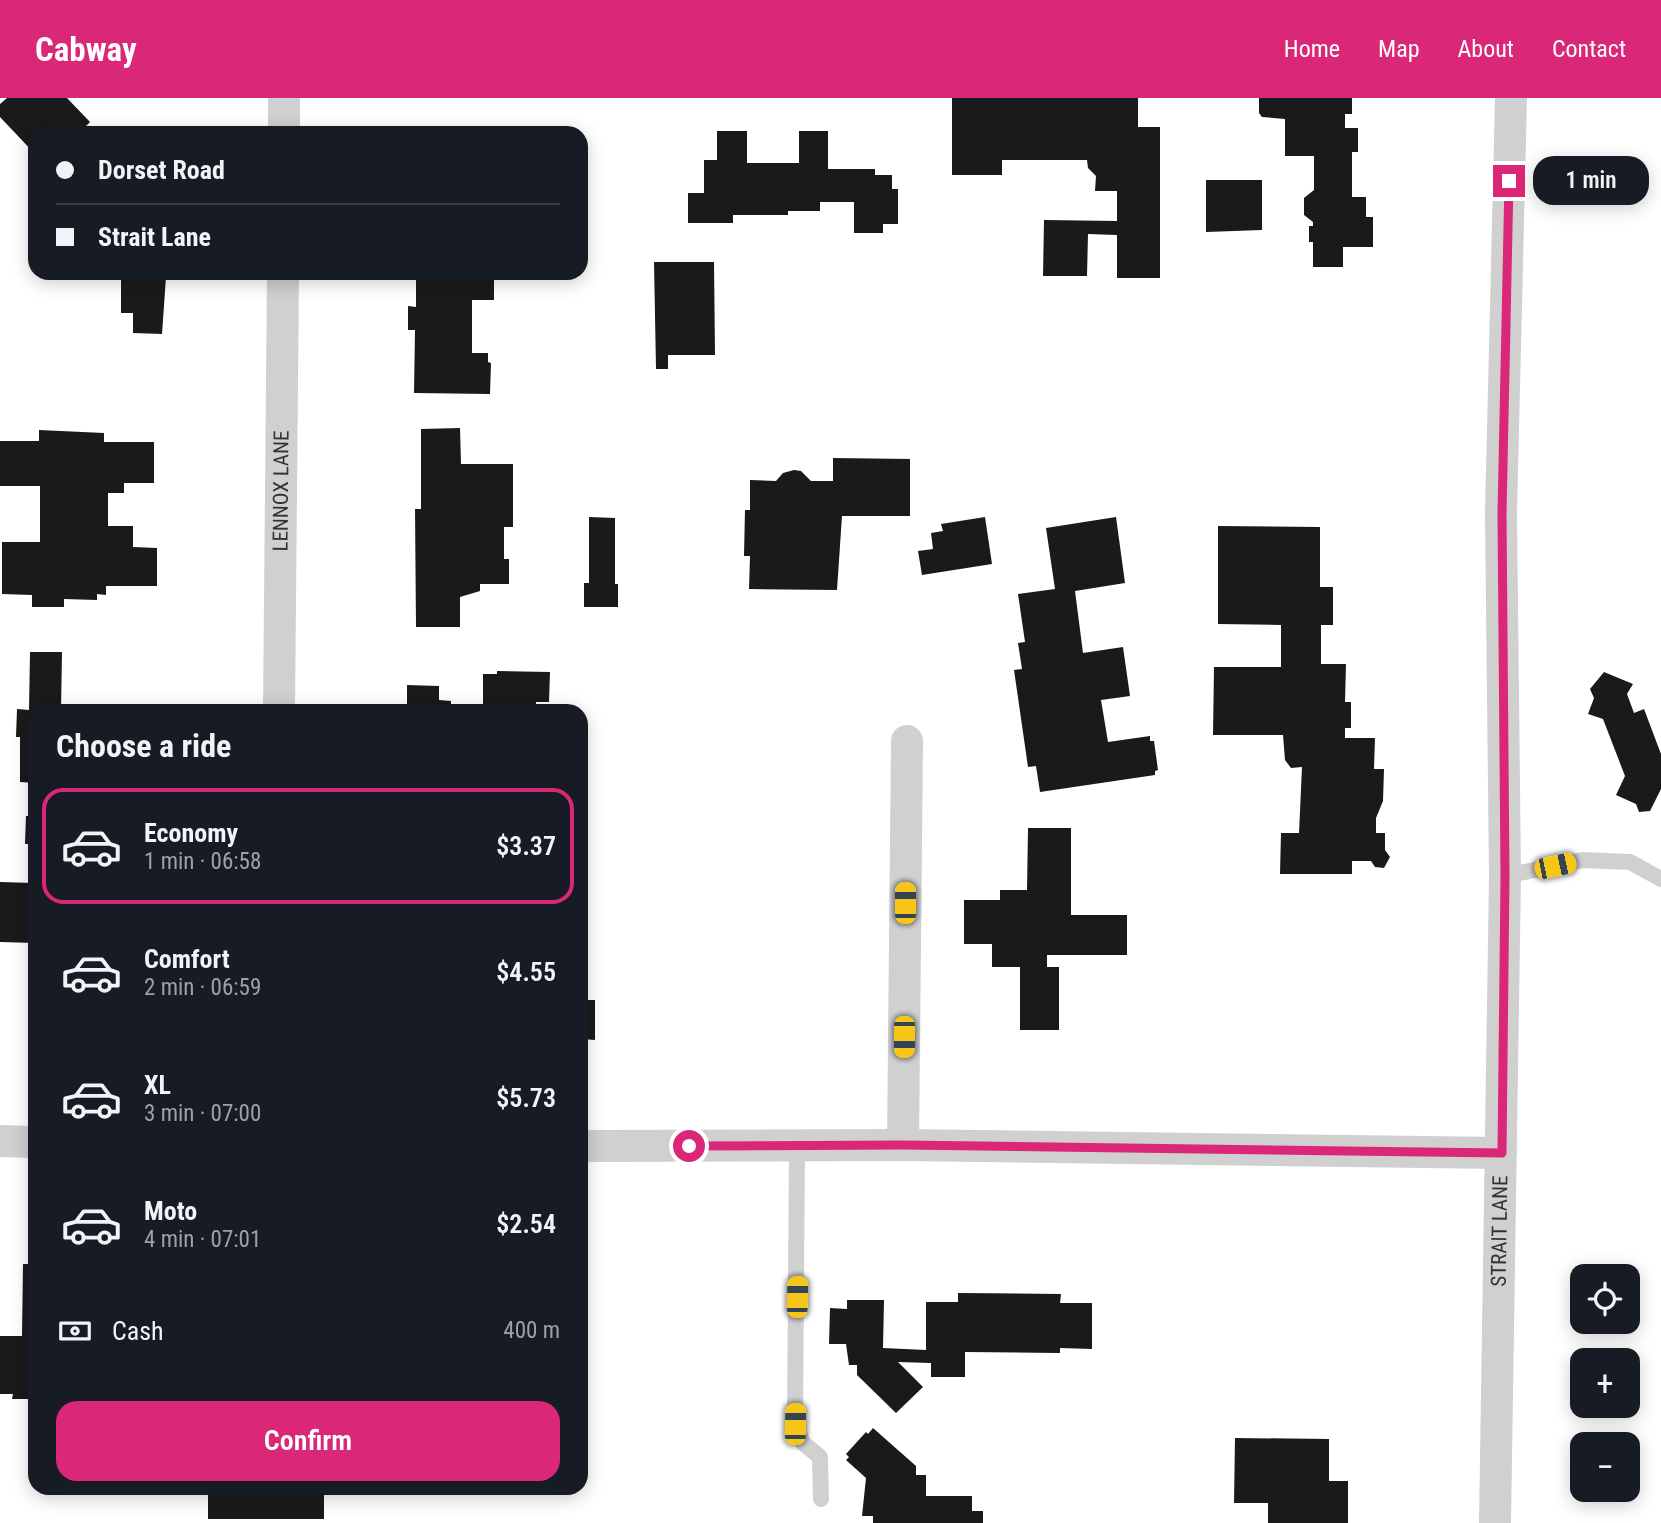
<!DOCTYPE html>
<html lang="en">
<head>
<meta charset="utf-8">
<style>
  :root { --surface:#171b24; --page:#20242c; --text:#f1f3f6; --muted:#9ea1a6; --line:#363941; --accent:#db2777 }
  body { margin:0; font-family:"Roboto Condensed",sans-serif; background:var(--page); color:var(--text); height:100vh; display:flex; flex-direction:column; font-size:26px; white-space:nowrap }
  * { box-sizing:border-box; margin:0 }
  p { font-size:23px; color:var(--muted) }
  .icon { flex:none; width:38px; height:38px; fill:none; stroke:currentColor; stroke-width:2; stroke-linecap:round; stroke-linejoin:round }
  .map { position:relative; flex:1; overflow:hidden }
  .drawer { position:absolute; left:28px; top:606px; width:560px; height:791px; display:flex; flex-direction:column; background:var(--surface); border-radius:21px; box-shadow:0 4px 18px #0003 }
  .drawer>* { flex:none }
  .hud { position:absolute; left:28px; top:28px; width:560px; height:154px; border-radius:21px; box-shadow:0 4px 18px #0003; display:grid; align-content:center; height:154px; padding:0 28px; background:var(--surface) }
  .fabs { position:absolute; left:1570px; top:1166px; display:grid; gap:14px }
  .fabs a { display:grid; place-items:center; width:70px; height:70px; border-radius:14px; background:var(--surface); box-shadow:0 4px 18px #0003; font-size:35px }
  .end { position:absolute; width:32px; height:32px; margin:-16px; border:9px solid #db2777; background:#fff; box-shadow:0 0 0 4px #fff }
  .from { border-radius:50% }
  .bubble { position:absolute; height:49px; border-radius:21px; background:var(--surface); box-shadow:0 4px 18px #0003; font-size:23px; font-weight:600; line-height:49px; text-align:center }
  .car { position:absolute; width:21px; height:42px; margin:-21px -10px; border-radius:9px; box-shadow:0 0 5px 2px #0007; background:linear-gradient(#f5c518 24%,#345 0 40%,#f5c518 0 76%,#345 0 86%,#f5c518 0) }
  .hud b { display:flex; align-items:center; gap:24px; height:66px; font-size:26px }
  .hud b+b { border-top:2px solid var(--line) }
  .hud i { width:18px; height:18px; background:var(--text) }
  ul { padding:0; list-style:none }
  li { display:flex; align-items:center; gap:21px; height:116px; margin:0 14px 10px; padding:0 14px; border:4px solid transparent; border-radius:21px }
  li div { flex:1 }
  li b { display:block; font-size:26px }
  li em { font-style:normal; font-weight:600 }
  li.on { border-color:var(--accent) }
  li>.icon { width:63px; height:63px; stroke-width:1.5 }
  h2 { padding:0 28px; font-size:32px; line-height:84px }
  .pay { display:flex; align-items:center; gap:18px; height:77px; padding:0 28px; font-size:26px }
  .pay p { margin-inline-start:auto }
  .cta { display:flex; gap:14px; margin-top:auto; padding:14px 28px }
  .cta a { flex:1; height:80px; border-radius:21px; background:var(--accent); color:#fff; font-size:28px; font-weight:600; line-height:80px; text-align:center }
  header { display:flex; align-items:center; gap:42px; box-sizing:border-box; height:98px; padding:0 35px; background:var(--accent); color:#fff }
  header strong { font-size:33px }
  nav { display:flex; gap:38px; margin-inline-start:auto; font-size:24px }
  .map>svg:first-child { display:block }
  .building { fill:#1a1a1a }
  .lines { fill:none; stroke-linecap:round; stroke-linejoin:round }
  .service { stroke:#d0d0d0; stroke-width:16 }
  .minor { stroke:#d0d0d0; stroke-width:32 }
  .route { stroke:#db2777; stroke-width:9 }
  .labels { text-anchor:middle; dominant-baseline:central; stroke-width:7; stroke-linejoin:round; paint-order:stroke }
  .street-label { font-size:21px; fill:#333; stroke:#fff }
</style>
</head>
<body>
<header>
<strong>Cabway</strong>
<nav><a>Home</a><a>Map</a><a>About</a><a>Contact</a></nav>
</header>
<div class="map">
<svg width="1661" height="1425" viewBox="0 0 1661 1425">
  <rect width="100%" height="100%" fill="#fff"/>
  <g class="building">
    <polygon points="7,0 67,0 90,24 79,35 35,35 35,56 0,19 0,6"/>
    <polygon points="952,0 1138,0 1138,29 1160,29 1160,180 1117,180 1117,137 1088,136 1087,178 1043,178 1044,122 1117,123 1117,93 1095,93 1096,78 1088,70 1087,62 1002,62 1002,77 952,77"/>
    <polygon points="1259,0 1352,0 1352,16 1345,16 1345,30 1358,30 1358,54 1352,54 1352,99 1366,99 1366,119 1373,119 1373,149 1343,149 1343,169 1313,169 1313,144 1309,144 1309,128 1313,128 1313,124 1304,117 1304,100 1314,92 1314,58 1285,58 1285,21 1262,19 1259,15"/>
    <polygon points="717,33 747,33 747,65 799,65 799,33 828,33 828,71 875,71 875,77 892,77 892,91 898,91 898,126 883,126 883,135 854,135 854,104 820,104 820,113 788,113 788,117 733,117 733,125 688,125 688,95 704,95 704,62 717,62"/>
    <polygon points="1206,82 1262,82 1262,132 1206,134"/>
    <polygon points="654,164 714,164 715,257 668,257 668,271 656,271"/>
    <polygon points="416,175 516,175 516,182 494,182 494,202 472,202 472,255 488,255 488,264 491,265 490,296 414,295 415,232 408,232 408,208 416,209"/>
    <polygon points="121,179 166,179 162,236 133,235 133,215 121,215"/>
    <polygon points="460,330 461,366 513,366 513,429 504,429 504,461 509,461 509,486 480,486 480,493 460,499 460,529 416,529 415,411 421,411 421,331"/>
    <polygon points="39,332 104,335 104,344 154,344 154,385 124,385 124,395 108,395 108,428 133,428 133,449 157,450 157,488 106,488 106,497 97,496 97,502 64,501 64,509 32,509 32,497 2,496 2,444 40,444 40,388 0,388 0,343 39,343"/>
    <polygon points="833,360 910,361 910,418 842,418 837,492 749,491 750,458 744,458 745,412 750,412 750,382 776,383 783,375 794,372 801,373 811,383 833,383"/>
    <polygon points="589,419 615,420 615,486 618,486 618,509 584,509 584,485 589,485"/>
    <polygon points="985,419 992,466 922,477 918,453 933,451 931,435 943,433 941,426"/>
    <polygon points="1116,419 1125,485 1075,493 1083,555 1123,549 1130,598 1101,602 1108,644 1150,638 1150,643 1154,643 1158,672 1155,673 1155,677 1040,694 1036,668 1028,669 1014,572 1022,571 1018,545 1025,544 1018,496 1055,491 1046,430"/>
    <polygon points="1218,428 1320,429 1320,489 1333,489 1333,527 1321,527 1321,566 1346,566 1345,604 1351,604 1351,630 1345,630 1345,640 1375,640 1374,671 1384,671 1383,703 1376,720 1376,735 1385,735 1385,752 1390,759 1384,770 1375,769 1371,763 1352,763 1352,776 1280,776 1281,735 1299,735 1302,669 1291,670 1285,662 1283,637 1213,637 1214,569 1281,569 1281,527 1218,526"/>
    <polygon points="30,554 62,554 61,612 35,612 35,685 20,684 20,639 16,639 17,611 29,612"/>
    <polygon points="497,573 550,574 549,604 536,604 536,612 407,612 407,587 439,588 439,602 451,603 451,608 483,609 483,576 497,576"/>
    <polygon points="1604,574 1633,586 1627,596 1634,615 1644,611 1661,656 1661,691 1650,713 1639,714 1636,706 1616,697 1625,678 1603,621 1588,616 1594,600 1590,591"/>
    <polygon points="26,718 35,718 35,746 25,746"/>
    <polygon points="1028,730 1071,730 1071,817 1127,817 1127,857 1047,857 1047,869 1059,869 1059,932 1020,932 1020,869 992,869 992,846 964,846 964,802 1000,802 1000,792 1027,792"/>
    <polygon points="0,784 35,785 35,845 0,844"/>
    <polygon points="581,865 586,865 585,902 595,902 595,942 581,941"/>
    <polygon points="23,1166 35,1166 35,1301 12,1301 13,1296 0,1296 0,1238 22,1238"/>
    <polygon points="958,1195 1061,1196 1060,1205 1092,1205 1092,1251 1060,1250 1060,1255 965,1254 965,1279 931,1279 931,1265 898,1264 923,1289 896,1315 857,1277 857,1267 849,1267 846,1246 829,1246 830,1210 847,1211 847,1202 884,1202 883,1250 926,1252 926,1204 958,1204"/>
    <polygon points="873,1330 916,1368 916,1377 926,1377 926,1398 972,1398 972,1413 983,1413 983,1425 873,1425 873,1418 862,1418 866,1380 846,1362 849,1359 846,1356 866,1334 868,1336"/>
    <polygon points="1235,1340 1329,1341 1329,1383 1348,1383 1348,1425 1268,1425 1268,1405 1234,1405"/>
    <rect x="208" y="1390" width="116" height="31"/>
  </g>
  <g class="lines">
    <g class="service">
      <polyline points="1505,778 1582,762 1630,764 1661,781"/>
      <polyline points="797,1048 795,1326 803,1345 820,1359 821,1401"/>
    </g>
    <g class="minor">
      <polyline points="284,35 284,0"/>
      <path id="s1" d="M279,612L283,175"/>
      <polyline points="0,1043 35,1044"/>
      <polyline points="903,1047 907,643"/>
      <polyline points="581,1048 903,1047 1501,1055"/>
      <path id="s2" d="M1495,1425L1505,778L1501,415L1511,0"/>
    </g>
  </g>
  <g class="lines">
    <polyline class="route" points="689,1048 903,1047 1502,1055 1505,778 1502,415 1509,83"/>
  </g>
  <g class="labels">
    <g class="street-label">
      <text stroke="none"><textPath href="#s1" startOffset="219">LENNOX LANE</textPath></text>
      <text stroke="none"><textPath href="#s2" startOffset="292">STRAIT LANE</textPath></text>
    </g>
  </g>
</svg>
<div class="fabs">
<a><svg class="icon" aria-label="locate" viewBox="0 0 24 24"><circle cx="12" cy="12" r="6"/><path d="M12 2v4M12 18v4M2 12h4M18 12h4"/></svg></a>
<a>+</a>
<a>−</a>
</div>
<i class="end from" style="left:689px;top:1048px"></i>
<i class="end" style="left:1509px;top:83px"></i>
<div class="bubble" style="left:1533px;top:58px;width:116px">1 min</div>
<i class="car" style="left:1555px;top:768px;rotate:78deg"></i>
<i class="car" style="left:905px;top:805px;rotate:0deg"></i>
<i class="car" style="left:904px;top:939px;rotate:180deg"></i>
<i class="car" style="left:797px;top:1199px;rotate:1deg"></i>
<i class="car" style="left:795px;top:1326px;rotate:1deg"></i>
<div class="hud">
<b><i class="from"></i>Dorset Road</b>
<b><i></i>Strait Lane</b>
</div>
<section class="drawer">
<h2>Choose a ride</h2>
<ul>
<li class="on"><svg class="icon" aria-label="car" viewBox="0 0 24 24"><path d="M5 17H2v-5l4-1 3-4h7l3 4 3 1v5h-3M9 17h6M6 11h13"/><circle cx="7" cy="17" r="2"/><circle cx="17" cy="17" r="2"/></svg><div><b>Economy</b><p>1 min · 06:58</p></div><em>$3.37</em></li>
<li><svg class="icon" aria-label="car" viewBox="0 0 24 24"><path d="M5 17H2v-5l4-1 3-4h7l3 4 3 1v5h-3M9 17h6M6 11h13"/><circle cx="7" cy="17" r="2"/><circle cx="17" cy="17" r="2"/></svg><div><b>Comfort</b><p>2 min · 06:59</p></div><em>$4.55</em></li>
<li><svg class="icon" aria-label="car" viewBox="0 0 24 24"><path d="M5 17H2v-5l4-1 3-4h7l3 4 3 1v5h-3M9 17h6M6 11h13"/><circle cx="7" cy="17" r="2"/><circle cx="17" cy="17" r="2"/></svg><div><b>XL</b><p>3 min · 07:00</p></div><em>$5.73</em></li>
<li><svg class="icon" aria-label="car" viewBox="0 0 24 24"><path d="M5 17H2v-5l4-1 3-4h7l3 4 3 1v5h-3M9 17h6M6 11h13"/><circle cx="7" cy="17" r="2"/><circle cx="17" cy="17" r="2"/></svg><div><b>Moto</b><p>4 min · 07:01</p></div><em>$2.54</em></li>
</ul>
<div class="pay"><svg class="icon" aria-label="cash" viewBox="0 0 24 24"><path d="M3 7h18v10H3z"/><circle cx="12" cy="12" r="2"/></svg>Cash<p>400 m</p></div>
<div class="cta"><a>Confirm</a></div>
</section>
</div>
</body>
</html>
